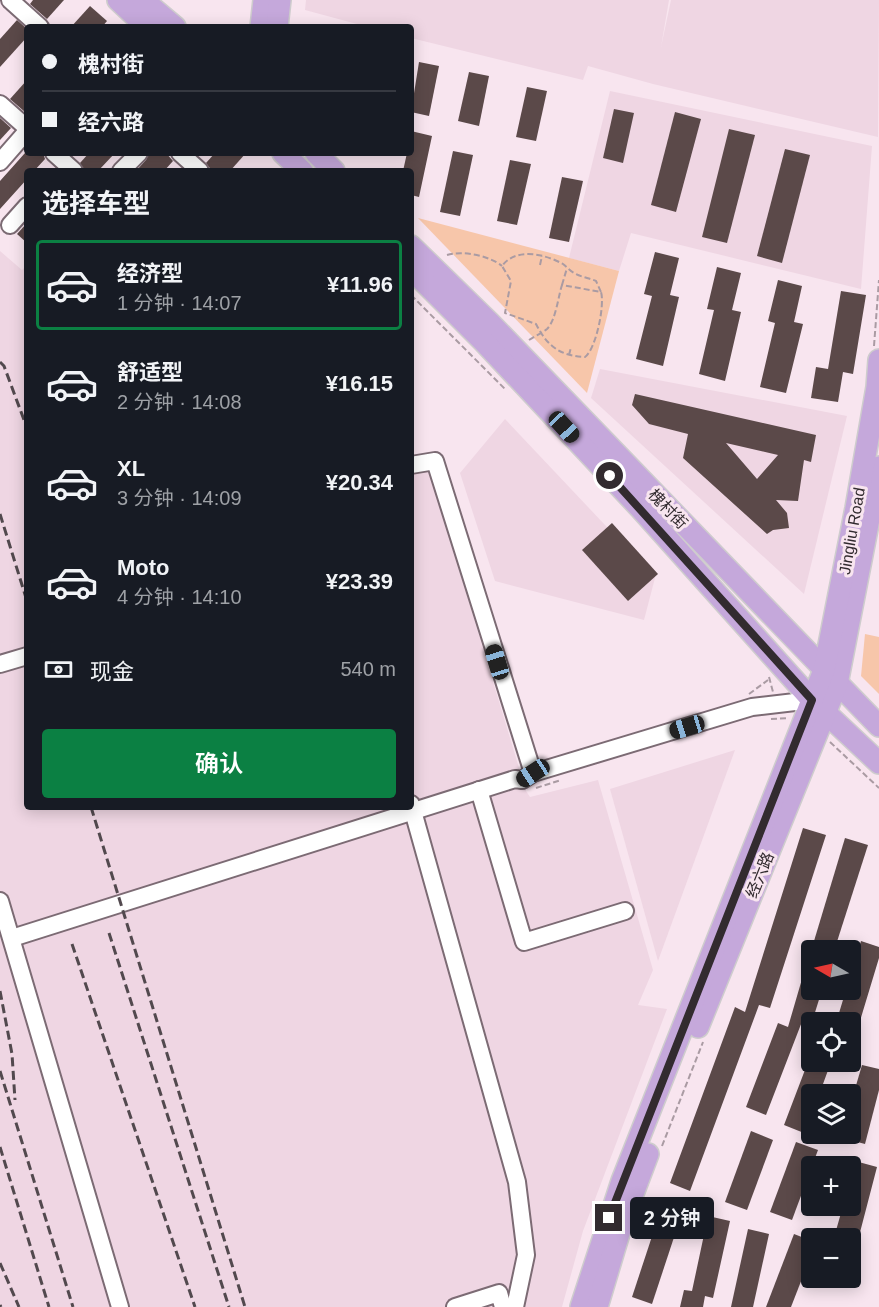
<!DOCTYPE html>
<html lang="zh">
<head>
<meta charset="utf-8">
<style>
  :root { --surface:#171b24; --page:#242831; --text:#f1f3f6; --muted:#9ea1a6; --line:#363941; --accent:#0b8043 }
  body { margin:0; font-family:Helvetica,"Noto Sans SC",sans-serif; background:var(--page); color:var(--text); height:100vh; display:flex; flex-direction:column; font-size:22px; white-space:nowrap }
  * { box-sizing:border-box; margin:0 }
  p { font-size:20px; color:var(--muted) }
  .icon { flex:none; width:33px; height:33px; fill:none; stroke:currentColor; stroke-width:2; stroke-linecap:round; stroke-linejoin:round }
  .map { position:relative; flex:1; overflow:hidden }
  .side { position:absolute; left:24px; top:168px; width:390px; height:642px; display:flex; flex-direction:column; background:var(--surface); border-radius:6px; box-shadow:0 3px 15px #0003 }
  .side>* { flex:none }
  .hud { position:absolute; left:24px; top:24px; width:390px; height:132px; border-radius:6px; box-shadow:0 3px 15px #0003; display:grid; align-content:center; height:132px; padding:0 18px; background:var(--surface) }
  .needle { width:39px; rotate:279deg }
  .tools { position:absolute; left:801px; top:940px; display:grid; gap:12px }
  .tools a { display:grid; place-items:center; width:60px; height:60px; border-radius:6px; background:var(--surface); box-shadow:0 3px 15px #0003; font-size:30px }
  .end { position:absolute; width:27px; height:27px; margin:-14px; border:8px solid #322b2f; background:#fff; box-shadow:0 0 0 3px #fff }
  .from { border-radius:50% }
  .bubble { position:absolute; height:42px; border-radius:6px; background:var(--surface); box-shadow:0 3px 15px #0003; font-size:20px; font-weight:600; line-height:42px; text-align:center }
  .car { position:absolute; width:18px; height:36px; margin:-18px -9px; border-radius:8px; box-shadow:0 0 4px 2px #0007; background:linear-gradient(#222 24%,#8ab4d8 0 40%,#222 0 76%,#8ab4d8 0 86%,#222 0) }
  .hud b { display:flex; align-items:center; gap:21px; height:57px; font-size:22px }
  .hud b+b { border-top:2px solid var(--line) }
  .hud i { width:15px; height:15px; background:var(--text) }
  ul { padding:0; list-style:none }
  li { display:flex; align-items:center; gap:18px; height:90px; margin:0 12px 9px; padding:0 6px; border:3px solid transparent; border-radius:6px }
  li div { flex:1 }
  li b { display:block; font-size:22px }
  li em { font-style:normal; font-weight:600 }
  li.active { border-color:var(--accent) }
  li>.icon { width:54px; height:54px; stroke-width:1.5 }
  h2 { padding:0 18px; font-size:27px; line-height:72px }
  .pay { display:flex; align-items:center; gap:15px; height:66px; padding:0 18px; font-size:22px }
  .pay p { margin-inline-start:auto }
  .cta { display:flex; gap:12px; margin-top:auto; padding:12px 18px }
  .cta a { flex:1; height:69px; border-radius:6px; background:var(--accent); color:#fff; font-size:24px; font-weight:600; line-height:69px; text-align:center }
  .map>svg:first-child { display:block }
  .built { fill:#efd6e3 }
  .green { fill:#f7c6aa }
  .building { fill:#5b4949; fill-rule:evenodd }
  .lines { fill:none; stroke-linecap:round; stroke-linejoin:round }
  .minor-casing { stroke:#7c6b74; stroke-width:20 }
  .major-casing { stroke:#cecccd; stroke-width:24 }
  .path { stroke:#aa9ba3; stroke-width:2; stroke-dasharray:6 3; stroke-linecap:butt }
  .minor { stroke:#fff; stroke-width:16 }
  .major { stroke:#c5a8db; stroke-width:21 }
  .rail { stroke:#52494e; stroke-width:3; stroke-dasharray:9 4.5; stroke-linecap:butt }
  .route { stroke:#322b2f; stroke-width:8 }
  .labels { text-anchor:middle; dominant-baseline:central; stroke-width:6; stroke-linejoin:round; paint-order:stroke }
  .street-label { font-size:16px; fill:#322b2f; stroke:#f8e5ef }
</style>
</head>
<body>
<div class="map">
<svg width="879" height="1307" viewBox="0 0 879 1307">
  <rect width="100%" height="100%" fill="#f8e5ef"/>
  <g class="built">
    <polygon points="306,0 669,0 661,47 671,0 879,0 878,137 653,84 588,66 583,80 411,38 411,27 368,27 305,10"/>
    <polygon points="610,91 872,146 861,289 631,233 619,271 569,258"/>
    <polygon points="0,251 22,270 27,265 27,807 411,807 411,471 428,466 526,791 530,797 598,780 653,970 638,1005 667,1009 583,1231 562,1307 0,1307"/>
    <polygon points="600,369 847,416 804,594 591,398"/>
    <polygon points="505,419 655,578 644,620 495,581 460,473"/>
    <polygon points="735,750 658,961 610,789"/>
  </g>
  <g class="green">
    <polygon points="418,218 619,271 587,393"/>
    <polygon points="865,634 879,637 879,694 861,676"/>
  </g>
  <g class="building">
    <polygon points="33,0 64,0 47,19 30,4"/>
    <polygon points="90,6 107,21 102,27 71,27"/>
    <polygon points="17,20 27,29 27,37 0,67 0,39"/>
    <polygon points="419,62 439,66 429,116 411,112"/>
    <polygon points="469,72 489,76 479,126 458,121"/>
    <polygon points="27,80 27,109 25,112 10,99"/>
    <polygon points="527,87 547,91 536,141 516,137"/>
    <polygon points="614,109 634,113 623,163 603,158"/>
    <polygon points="675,112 701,119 676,212 651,205"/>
    <polygon points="0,118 11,128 0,140"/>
    <polygon points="729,129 755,135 727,243 702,237"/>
    <polygon points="411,131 432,136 419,197 411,195 411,171 403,171 407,153 411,153"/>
    <polygon points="785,149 810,155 782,263 757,256"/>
    <polygon points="453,151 473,155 460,216 440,212"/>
    <polygon points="25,153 43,153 45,159 34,171 27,171 27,179 0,209 0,181"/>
    <polygon points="89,153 115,153 98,171 84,171 80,163"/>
    <polygon points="149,153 166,153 173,161 164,171 136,171 146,160"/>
    <polygon points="215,153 246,153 230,171 212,171 206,163"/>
    <polygon points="510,160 531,164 517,225 497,221"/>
    <polygon points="562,177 583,181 569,242 549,238"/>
    <polygon points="27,223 27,243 17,234"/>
    <polygon points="655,252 679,258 670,295 679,297 663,366 636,359 652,296 644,294"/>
    <polygon points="717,267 741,273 732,310 741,312 725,381 699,374 714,310 707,309"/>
    <polygon points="778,280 802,286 794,322 803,324 786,393 760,387 775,323 768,321"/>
    <polygon points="841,291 866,295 853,374 843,372 838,402 811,398 816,367 828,369"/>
    <path d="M635,394L816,435L811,462L804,460L798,501L776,500L787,513L789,528L773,530L767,534L683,458L688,434L649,424L632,405ZM726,443L778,455L757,479Z"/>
    <polygon points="612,523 658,574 628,601 582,550"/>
    <polygon points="803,828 826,835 770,1008 759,1005 690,1191 670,1183 735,1007 745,1012"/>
    <polygon points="845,838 868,845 834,951 811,951"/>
    <polygon points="861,941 879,947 879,958 853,1044 850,1023 836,1023 846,990 850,990 850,976"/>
    <polygon points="809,955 812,990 822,990 812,1022 803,1019 766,1115 746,1107 778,1023 788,1027"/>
    <polygon points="808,1062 831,1062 819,1095 812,1095 812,1113 804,1133 784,1125"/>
    <polygon points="862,1065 879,1069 879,1090 865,1144 850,1140 850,1106"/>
    <polygon points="751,1131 773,1140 747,1210 725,1202"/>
    <polygon points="796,1142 818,1150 792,1220 770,1212"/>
    <polygon points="855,1161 877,1167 858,1240 835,1234 843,1206 850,1206 850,1177"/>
    <polygon points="664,1200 684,1207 652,1304 632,1297"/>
    <polygon points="708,1216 730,1221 713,1298 705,1296 703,1307 680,1307 684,1290 692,1291"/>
    <polygon points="748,1229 769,1234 753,1307 731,1307"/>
    <polygon points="794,1234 812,1241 812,1253 791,1307 766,1307"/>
  </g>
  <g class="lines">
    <defs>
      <g id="minor">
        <polyline points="10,0 40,27"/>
        <polyline points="0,104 27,128"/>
        <polyline points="54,153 74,171"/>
        <polyline points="180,153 200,171"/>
        <polyline points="0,162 27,131"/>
        <polyline points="121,171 139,153"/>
        <polyline points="10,225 27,206"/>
        <polyline points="411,465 435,461 533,773"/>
        <polyline points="0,664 27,656"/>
        <polyline points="479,790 524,942 625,911"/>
        <polyline points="411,804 517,1182 526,1255 515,1307"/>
        <polyline points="0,901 120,1307"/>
        <polyline points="12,938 515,779 522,780 533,773 752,707 812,700"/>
        <polyline points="455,1307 499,1293 503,1307"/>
      </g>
      <g id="major">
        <polyline points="118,0 147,27"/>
        <polyline points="143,0 175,27"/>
        <polyline points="261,27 264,0"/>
        <polyline points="277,27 280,0"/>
        <polyline points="283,153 302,171"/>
        <polyline points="316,153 334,171"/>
        <polyline points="411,246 490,323 879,726"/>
        <polyline points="411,269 484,342 640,508 812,700 879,763"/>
        <polyline points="698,1027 837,684 879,467"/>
        <polyline points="581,1307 622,1181 824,670 856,508 877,387 879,360"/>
        <polyline points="597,1307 623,1220 648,1154"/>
      </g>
    </defs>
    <use href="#minor" class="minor-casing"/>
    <use href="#major" class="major-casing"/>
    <g class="path">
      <path d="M447,255C463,250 490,256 502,266"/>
      <polyline points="540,265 542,256"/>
      <polyline points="562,285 567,268"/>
      <polyline points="411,295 506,390"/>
      <path d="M529,340C535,336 542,333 547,329C556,320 558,297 562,285L601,292C605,305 596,349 585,357C560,356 547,346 536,324L505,313L511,281L502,266C516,247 545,254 563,264C567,267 570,271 574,273C581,277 589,278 596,281L601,292"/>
      <polyline points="874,346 879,280"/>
      <polyline points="569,355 571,347"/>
      <polyline points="769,677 773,692"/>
      <polyline points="749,694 768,680"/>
      <polyline points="771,719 789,718"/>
      <polyline points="830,742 879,788"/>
      <polyline points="536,788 561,780"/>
      <polyline points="662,1146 703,1042"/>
    </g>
    <use href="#minor" class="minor"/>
    <use href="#major" class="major"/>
    <g class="rail">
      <polyline points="0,362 4,366 27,428"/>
      <polyline points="0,514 27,601"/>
      <polyline points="91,807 245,1307"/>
      <polyline points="109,933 229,1307"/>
      <polyline points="72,944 195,1307"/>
      <polyline points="0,991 12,1054 15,1100"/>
      <polyline points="0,1071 73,1307"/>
      <polyline points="0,1147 49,1307"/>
      <polyline points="0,1263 19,1307"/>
      <polyline points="0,1305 1,1307"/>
    </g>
  </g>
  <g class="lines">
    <polyline class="route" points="609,1218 812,700 610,476"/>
  </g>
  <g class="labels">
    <g class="street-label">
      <text transform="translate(668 509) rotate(46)">槐村街</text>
      <text transform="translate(852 531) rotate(-80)">Jingliu Road</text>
      <text transform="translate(760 875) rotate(-68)">经六路</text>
    </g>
  </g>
</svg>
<div class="tools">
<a><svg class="needle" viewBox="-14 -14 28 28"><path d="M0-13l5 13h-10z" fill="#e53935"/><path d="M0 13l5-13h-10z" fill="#9ea1a6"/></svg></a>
<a><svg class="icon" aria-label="locate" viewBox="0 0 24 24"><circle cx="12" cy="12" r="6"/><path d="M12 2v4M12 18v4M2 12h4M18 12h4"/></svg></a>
<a><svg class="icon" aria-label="layers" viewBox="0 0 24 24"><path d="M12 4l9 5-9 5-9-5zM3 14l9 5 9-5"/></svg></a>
<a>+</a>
<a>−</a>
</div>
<i class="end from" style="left:610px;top:476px"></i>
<i class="end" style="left:609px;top:1218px"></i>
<div class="bubble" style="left:630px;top:1197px;width:84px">2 分钟</div>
<i class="car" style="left:564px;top:427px;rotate:137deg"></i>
<i class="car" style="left:497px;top:662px;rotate:343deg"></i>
<i class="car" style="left:687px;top:727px;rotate:253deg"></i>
<i class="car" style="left:533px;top:773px;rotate:237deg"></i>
<div class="hud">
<b><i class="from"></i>槐村街</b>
<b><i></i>经六路</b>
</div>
<section class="side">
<h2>选择车型</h2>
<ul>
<li class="active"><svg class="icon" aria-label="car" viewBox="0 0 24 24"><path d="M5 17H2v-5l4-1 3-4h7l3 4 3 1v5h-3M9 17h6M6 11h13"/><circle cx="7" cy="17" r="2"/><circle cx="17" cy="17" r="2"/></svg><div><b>经济型</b><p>1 分钟 · 14:07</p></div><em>¥11.96</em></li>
<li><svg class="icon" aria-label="car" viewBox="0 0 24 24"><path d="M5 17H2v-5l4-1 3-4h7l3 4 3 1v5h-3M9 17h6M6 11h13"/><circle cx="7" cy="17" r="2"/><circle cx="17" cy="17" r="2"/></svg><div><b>舒适型</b><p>2 分钟 · 14:08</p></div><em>¥16.15</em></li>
<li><svg class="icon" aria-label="car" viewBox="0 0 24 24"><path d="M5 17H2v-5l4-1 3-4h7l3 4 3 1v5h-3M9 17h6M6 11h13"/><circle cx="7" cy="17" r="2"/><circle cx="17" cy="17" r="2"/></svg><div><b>XL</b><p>3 分钟 · 14:09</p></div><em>¥20.34</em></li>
<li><svg class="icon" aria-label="car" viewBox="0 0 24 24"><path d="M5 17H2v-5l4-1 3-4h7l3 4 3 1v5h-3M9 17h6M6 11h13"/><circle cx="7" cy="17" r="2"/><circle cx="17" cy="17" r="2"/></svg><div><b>Moto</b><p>4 分钟 · 14:10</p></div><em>¥23.39</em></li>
</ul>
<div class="pay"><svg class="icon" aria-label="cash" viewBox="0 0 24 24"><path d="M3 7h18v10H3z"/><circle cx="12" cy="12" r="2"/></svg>现金<p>540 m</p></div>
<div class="cta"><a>确认</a></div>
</section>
</div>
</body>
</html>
